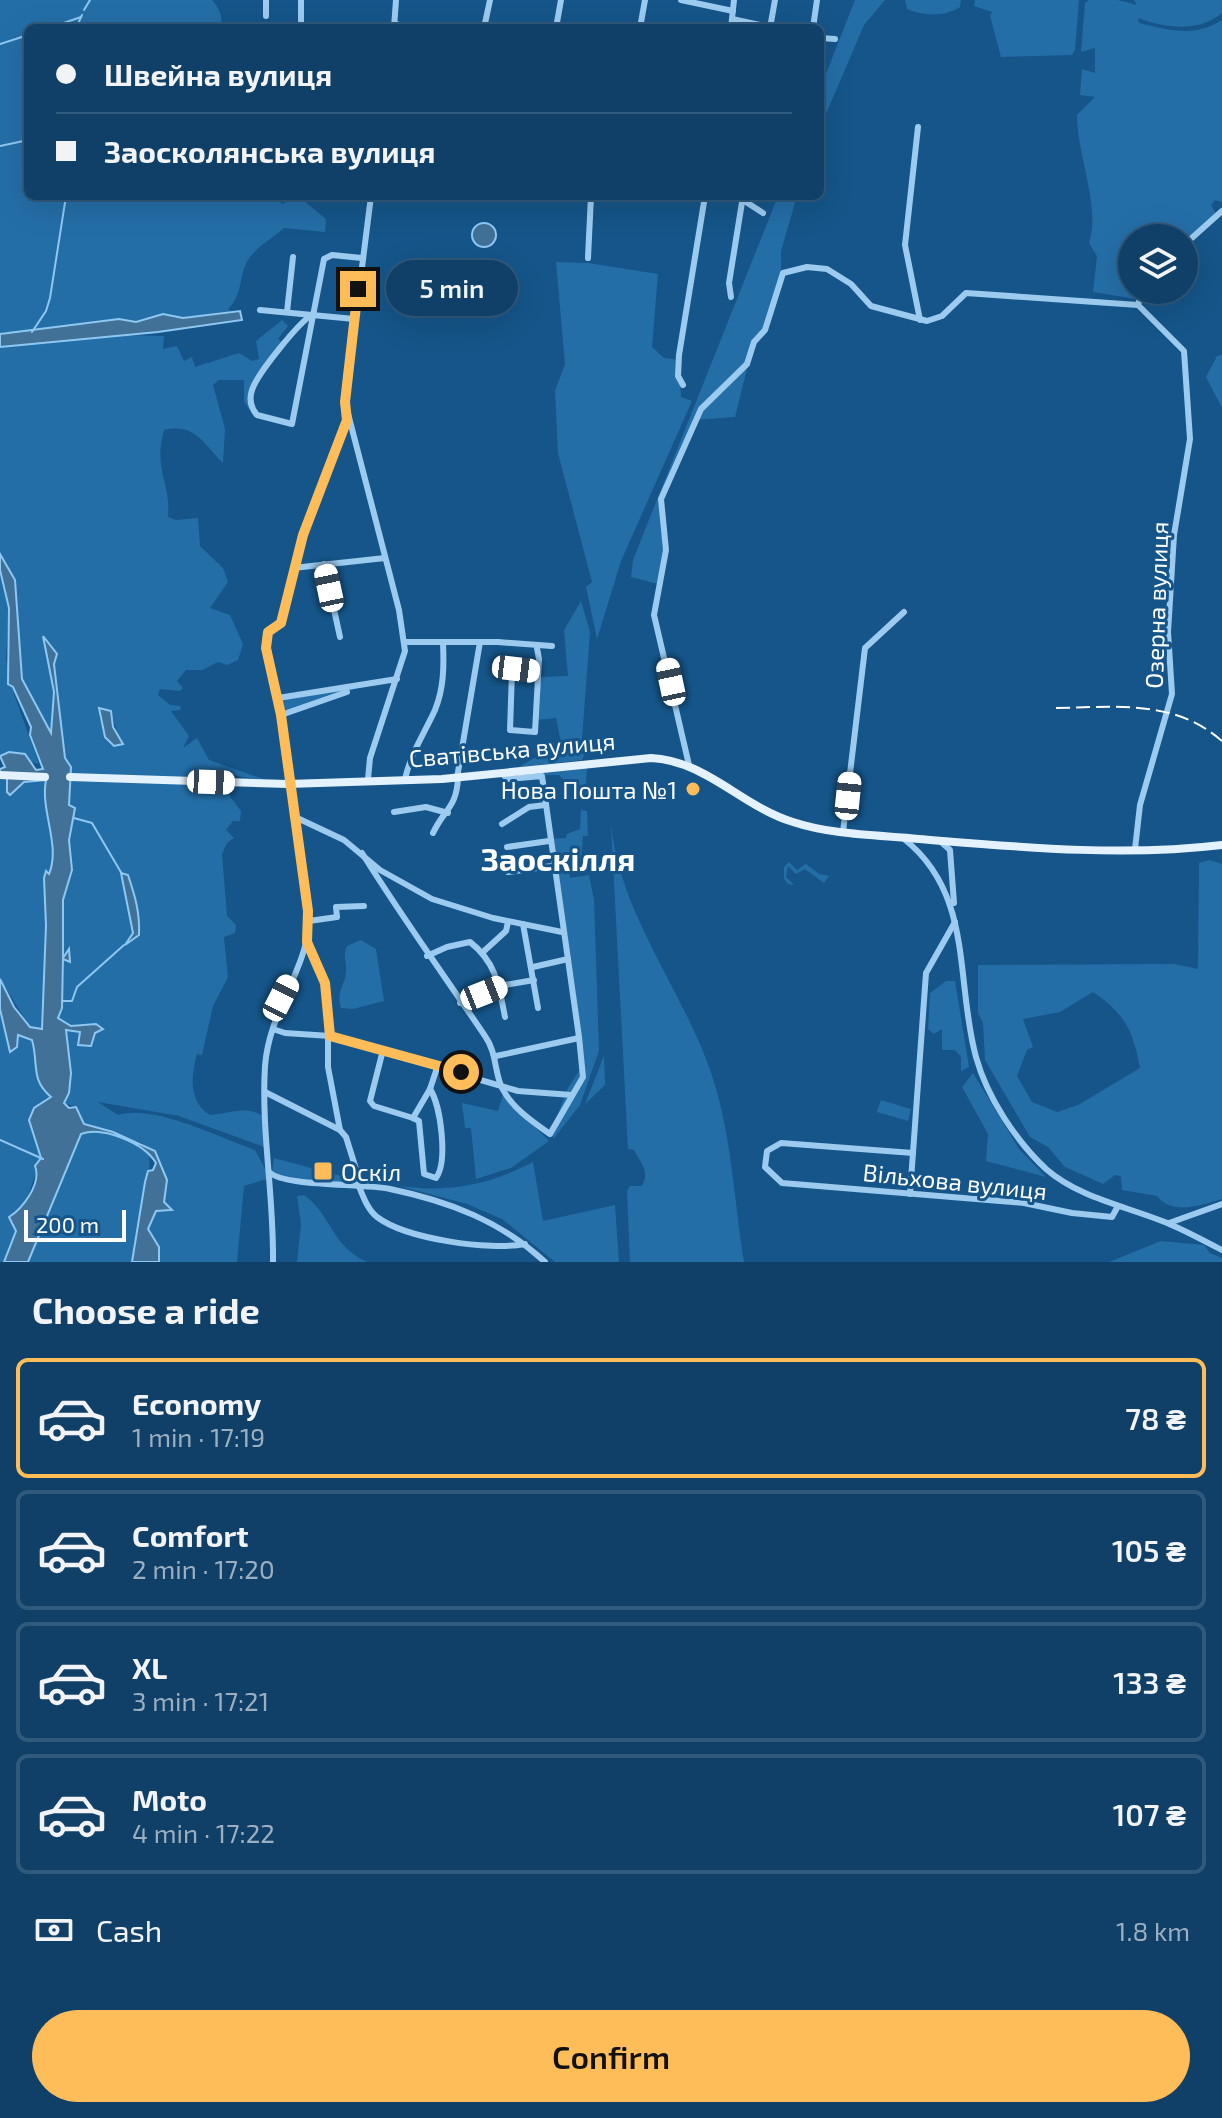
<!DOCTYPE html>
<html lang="en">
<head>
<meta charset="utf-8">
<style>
  :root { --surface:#104067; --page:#19476d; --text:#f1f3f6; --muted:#9cafc0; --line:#30597b; --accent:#ffbd5a }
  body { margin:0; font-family:"Exo 2",sans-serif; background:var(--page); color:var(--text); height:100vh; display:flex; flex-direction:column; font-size:30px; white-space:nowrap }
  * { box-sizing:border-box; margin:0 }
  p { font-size:26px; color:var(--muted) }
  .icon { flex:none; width:44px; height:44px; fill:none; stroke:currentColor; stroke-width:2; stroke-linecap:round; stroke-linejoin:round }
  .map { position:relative; height:1262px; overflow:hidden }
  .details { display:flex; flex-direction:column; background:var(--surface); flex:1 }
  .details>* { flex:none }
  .hud { position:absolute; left:24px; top:24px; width:800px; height:176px; border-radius:12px; box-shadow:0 8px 32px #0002,0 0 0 2px var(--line); display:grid; align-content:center; height:176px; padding:0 32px; background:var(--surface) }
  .tools { position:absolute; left:1118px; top:224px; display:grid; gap:16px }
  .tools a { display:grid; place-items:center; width:80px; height:80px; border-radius:50%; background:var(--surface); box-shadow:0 8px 32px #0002,0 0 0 2px var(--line); font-size:40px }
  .scale { position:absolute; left:24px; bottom:20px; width:102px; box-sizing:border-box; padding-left:8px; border:4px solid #fff; border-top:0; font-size:22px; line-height:28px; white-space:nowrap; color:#fff; -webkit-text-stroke:6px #155589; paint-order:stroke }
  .end { position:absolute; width:36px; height:36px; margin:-18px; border:10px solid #ffbd5a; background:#111; box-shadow:0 0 0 4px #111 }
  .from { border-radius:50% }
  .bubble { position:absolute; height:56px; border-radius:28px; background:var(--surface); box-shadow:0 8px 32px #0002,0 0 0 2px var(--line); font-size:26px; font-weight:600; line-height:56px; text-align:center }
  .car { position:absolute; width:24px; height:48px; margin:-24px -12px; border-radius:10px; box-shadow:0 0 6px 2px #0007; background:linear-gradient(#fff 24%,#345 0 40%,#fff 0 76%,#345 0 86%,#fff 0) }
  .hud b { display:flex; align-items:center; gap:28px; height:76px; font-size:30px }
  .hud b+b { border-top:2px solid var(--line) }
  .hud i { width:20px; height:20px; background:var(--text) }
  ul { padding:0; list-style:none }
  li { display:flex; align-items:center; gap:24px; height:120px; margin:0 16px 12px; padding:0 16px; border:4px solid var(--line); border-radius:12px }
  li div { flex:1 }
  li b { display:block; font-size:30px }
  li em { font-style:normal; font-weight:600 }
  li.current { border-color:var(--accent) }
  li>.icon { width:72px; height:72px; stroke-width:1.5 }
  h2 { padding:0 32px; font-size:36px; line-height:96px }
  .pay { display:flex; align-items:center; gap:20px; height:88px; padding:0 32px; font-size:30px }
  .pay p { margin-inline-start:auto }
  .primary-button { display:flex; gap:16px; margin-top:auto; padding:16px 32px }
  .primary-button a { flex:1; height:92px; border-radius:48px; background:var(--accent); color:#111; font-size:32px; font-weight:600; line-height:92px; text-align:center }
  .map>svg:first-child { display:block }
  .green { fill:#246ea7; fill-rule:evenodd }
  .water { fill:#427197; stroke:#8ec8f2; stroke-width:2 }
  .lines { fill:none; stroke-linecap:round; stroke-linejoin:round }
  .stream { stroke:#8ec8f2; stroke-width:2 }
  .minor { stroke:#9ccbef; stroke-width:6 }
  .major { stroke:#e4f2ff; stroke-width:8 }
  .rail { stroke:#fff; stroke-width:2; stroke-dasharray:14 6; stroke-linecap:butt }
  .route { stroke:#ffbd5a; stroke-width:10 }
  .poi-dot { fill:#ffbd5a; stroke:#155589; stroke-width:3 }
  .labels { text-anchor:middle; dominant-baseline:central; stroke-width:6; stroke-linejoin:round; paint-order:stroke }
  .street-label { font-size:24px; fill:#fff; stroke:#155589 }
  .poi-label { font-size:24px; fill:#fff; stroke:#155589; text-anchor:end }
  .district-label { font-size:32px; font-weight:bold; fill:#fff; stroke:#155589 }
</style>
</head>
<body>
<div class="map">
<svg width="1222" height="1262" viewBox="0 0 1222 1262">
  <rect width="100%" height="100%" fill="#155589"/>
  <g class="green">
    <path d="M0,0H212C220,9 222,16 222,28H28V196H275L282,204L298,196L326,219L325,232L284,228C274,237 258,246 250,257C238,272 244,295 228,309L231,311L183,318L163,314L136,322L124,319L0,334Z"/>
    <polygon points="855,0 885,0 864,25 820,128 820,89"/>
    <path d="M905,0H961L960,7C946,17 923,16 907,9Z"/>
    <polygon points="975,0 1079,0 1075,50 1072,55 1001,57 990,16 992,12 974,6"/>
    <path d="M1089,0H1118L1137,5L1134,0H1222V13C1198,33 1165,28 1138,18L1139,23C1169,30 1194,38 1222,20V202L1215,200L1211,205L1217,216L1184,243V238H1132V260L1121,264L1132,279V290H1138L1136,299L1093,292L1097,256L1089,243C1101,208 1077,155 1077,115L1095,97L1080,95L1082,69L1095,73V48L1081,52L1085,3Z"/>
    <polygon points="778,196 797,196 781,251 781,276 765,330 754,341 735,417 694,420 661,499 666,540 658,584 631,577 633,560"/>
    <polygon points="556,262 588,263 658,274 652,347 664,358 679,360 681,397 692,401 621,561 597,639 586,587 592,582 558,453 555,391 565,364"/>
    <path d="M282,320L288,326L278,339L285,345L255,383L249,410L244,401V380H219L213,385L225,429L223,463C203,444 196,423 164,430C153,470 171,482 168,517L176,520L198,518L200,546L223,568L228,582L210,608L230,615L243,644L238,660L227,665L218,662L202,670H186L177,681L183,688L180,691L160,689L158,695L170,705L181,706L180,710L171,711L189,736L183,748L197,738L209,760L269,781L219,773L214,778L229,786V795L241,811L240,821H233L226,830L234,838L227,843L222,854L227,916L236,925L235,933L224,937L228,977L213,1006L202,1055L197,1054C191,1076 188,1101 210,1115C231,1114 249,1103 268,1120L264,1147L179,1116L98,1102L118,1115C154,1104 220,1138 255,1150L270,1178L244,1186L237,1262H159V1247L148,1229L156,1211L172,1210L164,1202L160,1164L142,1143L87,1125L82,1133C104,1127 132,1141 149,1155C153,1181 133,1230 133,1262H28L81,1134V1117L76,1107L64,1103L69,1093L71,1073L66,1030L80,1032L78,1045H91L89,1025H70L58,1018L64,972L63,900L72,870L69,840L75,808L69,805L71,767L65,759L53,650L48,642L54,692L51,733L22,679L15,581L0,554V346L123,335L164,336L163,349L177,346L184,361L192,357L195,367L239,353L252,361L259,359L256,341ZM104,711L112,714L118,737L109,743L99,717Z"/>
    <polygon points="1222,355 1222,408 1206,377 1217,356"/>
    <polygon points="0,570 9,607 6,659 14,694 39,764 31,762 25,754 0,756"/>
    <polygon points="581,601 590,632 581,752 584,755 582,760 519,767 546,751 562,748 556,718 536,720 537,677 568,676 564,630"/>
    <polygon points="358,688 281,715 278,698"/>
    <polygon points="587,767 585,803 559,775 514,775"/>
    <path d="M0,778L7,779V792L24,782L47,781C38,812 62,845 49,875L47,872L42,1029L30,1027L0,979Z"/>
    <polygon points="581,810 587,811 588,836 583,836 581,861 569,863 570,878 589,875 594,900 599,1051 580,1105 554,1138 550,1134 568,1088 582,1066 549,839 566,838 567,834 580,829"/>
    <path d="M611,824C620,920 692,1000 717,1092C732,1146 735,1206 744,1262H630L627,1191L630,1186H642C650,1171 641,1164 634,1150L628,1149Z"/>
    <path d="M1209,860L1222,864V1199C1201,1205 1173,1216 1157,1196L1122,1190L1121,1176L1115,1175L1103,1184L1065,1167L1048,1147L1030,1137L985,1060L983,1023L978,1013V965L1174,964L1198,969L1199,863ZM1093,992C1125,1014 1133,1030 1140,1068L1078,1105L1057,1112L1032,1102L1017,1076L1027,1050L1033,1047L1023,1019L1060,1012Z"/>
    <polygon points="789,862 797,870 806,864 819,874 829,876 824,883 805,869 796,874 788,866 786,877 794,885 788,884 784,879 784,867"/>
    <path d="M361,940L376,949L384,1001L353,1009L341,1008C336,988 346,985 346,971C347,961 342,957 347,946Z"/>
    <polygon points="946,981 955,981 969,1067 961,1071 961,1057 955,1050 942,1050 942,1029 934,1034 928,1029 930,993"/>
    <path d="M0,1009L7,1032V1044L18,1034L32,1040C38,1063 32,1081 51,1097L34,1108L41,1159L4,1262H0Z"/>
    <polygon points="604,1056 605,1085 585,1104"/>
    <polygon points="973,1073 1019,1149 1046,1177 986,1161 988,1134 962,1087"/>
    <polygon points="503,1095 549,1141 511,1168 476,1179 471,1128 465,1128 462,1103 498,1111"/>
    <polygon points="881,1100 911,1109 908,1121 877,1112"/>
    <path d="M274,1158L397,1191C356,1182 311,1187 272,1172Z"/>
    <path d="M533,1162L543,1221L615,1205L619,1262H555L502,1219L467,1204L399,1186C449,1193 488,1185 533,1162Z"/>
    <path d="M304,1195C333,1216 330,1245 367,1262H297L301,1224L297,1196Z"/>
    <polygon points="1161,1241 1204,1245 1210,1253 1222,1258 1222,1262 1109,1262"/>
  </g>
  <g class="water">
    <circle cx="484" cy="235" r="12"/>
    <polygon points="240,311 242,320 158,332 0,347 0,334 119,319 136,322 163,314 183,318"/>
    <path d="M0,554L15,580L22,679L51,733L54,692L43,636L57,654L54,664L65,758L71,767L69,805L75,808L69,840L72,870L63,900V958L69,949L70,962L63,959L62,1008L58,1018L71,1026L96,1024L103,1029L95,1033L91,1046L78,1045L80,1032L66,1030L71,1073L69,1093L64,1103L69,1108L76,1107L84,1124L113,1132L155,1151L167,1180L164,1202L172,1210L156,1211L148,1229L159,1247V1262H132L145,1182L148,1171L153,1170L156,1163C144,1143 103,1126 81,1134L28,1262H4L16,1231L9,1217C22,1209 42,1184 35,1166L41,1158L29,1120L34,1108L51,1097C30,1079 39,1065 32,1040L18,1035L17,1047L10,1052L0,1009V979L14,1007L30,1027L42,1029L46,925L44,878L46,871L49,874C61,845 40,811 46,780L24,782L10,795L7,792V779L0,774V769L5,767L0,756L9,752L25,754L36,770L43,769L30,735L31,727L13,687L8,684L9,608L0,570Z"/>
    <polygon points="99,708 111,711 113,727 123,744 114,746 105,737"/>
    <path d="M121,873L128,875C135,896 140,912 139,935L125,945L133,933Z"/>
  </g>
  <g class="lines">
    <g class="stream">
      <polyline points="84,10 90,0"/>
      <polyline points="49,28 81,17"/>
      <polyline points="76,28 82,15"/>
      <polyline points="0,44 28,35"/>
      <polyline points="0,146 28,140"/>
      <polyline points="32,332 46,311 50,298 66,196"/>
      <polyline points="74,818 92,823 122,874"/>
      <polyline points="62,1001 72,1001 77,987 124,945"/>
      <polyline points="0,1140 43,1159"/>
    </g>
    <g class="minor">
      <polyline points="266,0 266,16"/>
      <polyline points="681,0 733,11"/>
      <polyline points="732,19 775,28"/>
      <polyline points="395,24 413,28"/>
      <polyline points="301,28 301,0"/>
      <polyline points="394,28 396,0"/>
      <polyline points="484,28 490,0"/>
      <polyline points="556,28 561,0"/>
      <polyline points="640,28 645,0"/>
      <polyline points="731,28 734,0"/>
      <polyline points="770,28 775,0"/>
      <polyline points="813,28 817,0"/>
      <polyline points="820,38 835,39"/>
      <polyline points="918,127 905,245 920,320"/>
      <polyline points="743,200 763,213"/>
      <polyline points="1184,245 1222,211"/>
      <polyline points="588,258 591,196"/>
      <polyline points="731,297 729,283 743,196"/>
      <polyline points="260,310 354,319"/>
      <polyline points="287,312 293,257"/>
      <path d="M313,314C299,322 257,374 252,390C249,399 251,408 257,415L292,424L324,259L332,255L362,258"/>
      <polyline points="683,385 678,376 679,355 705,196"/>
      <polyline points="324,564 340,637"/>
      <polyline points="293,568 385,558"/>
      <polyline points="405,642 498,642 552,646"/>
      <polyline points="537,648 539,659 535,732 510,730 512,672 537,671"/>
      <polyline points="278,698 397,679"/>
      <polyline points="281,715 347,692"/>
      <polyline points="689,765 654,615 666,550 661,499 701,409 747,364 754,342 765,330 783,273 807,267 827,269 851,284 871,306 927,321 942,316 966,293 1138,305"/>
      <polyline points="457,778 480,642"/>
      <polyline points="368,779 370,758 405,651 399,610 345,402 371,196"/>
      <path d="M405,779C411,753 424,734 435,710C444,688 444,666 443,643"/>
      <polyline points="394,812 426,807 448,813"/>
      <polyline points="293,816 344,840 380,870 432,899 493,918 562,932"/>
      <polyline points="502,824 529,807 545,805"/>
      <polyline points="843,832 865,648 904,612"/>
      <path d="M433,833C444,809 457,808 458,777"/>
      <path d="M904,839C974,894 955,981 976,1057C987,1097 1016,1141 1046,1169C1078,1197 1124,1206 1162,1221C1183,1229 1202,1240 1222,1250"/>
      <polyline points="941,842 950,850 954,903"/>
      <polyline points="507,847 549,841"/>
      <polyline points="1135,849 1140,805 1172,694 1168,632 1174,535 1190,439 1184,351 1138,305 1142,290"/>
      <path d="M362,853C401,916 444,975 485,1036C497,1053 494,1071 502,1088C512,1108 533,1122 550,1134L583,1077L579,1037L542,776L508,779L501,773"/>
      <polyline points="506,859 508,872 552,866"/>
      <polyline points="309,921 337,917 336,907 364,906"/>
      <polyline points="523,924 538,1008"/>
      <polyline points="307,942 328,994 328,1067 340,1130 346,1137 356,1169"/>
      <polyline points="483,952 506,931 508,922"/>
      <path d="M427,956L447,947L470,942C496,962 499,986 505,1017"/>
      <polyline points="533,967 568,959"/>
      <polyline points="460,1003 499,986 534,980"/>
      <polyline points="273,1029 285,1033 330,1036 518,1091 572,1095"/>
      <polyline points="383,1050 370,1101 374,1106 413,1118"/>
      <polyline points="496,1056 579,1038"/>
      <polyline points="265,1092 340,1130"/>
      <path d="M413,1118L419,1121L424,1174L436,1178C448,1162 441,1106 430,1089"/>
      <polyline points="413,1118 430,1089 438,1065"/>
      <polyline points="913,1153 781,1143 767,1151 765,1167 782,1183 1024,1203 1072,1213 1112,1217 1118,1206"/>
      <path d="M269,1172C284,1187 362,1183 390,1189C448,1201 501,1221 545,1262"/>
      <path d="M358,1184C363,1196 367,1209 377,1217C406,1239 490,1251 525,1244"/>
      <polyline points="910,1194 926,973 955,922"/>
      <polyline points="1169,1223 1222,1204"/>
      <path d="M273,1262C274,1196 261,1131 265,1066C269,1013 304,973 309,926L281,715L266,640L268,632L281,623L303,535L347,420"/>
    </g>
    <g class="major">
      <polyline points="0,775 45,777"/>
      <path d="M70,777L288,784L442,779L651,758C707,761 741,806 793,822C832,835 878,835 919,839C1018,847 1122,857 1222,845"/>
    </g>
    <path class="rail" d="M1056,708C1116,707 1174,699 1222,741"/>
  </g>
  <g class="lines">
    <polyline class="route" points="358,289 345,402 347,420 303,535 281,623 268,632 266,648 281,715 308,911 307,942 325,983 330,1036 461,1072"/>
  </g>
  <g class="poi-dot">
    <circle cx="693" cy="789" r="8"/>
    <rect x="313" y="1161" width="20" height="20" rx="4"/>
  </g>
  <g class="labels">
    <g class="street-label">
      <text transform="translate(1156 605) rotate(-88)">Озерна вулиця</text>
      <text transform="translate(512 749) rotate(-5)">Сватівська вулиця</text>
      <text transform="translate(955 1181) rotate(6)">Вільхова вулиця</text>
    </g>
    <g class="poi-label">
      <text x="677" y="789">Нова Пошта №1</text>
      <text x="341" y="1171" text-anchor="start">Оскіл</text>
    </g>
    <g class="district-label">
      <text x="558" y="858">Заоскiлля</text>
    </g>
  </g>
</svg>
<div class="tools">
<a><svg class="icon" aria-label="layers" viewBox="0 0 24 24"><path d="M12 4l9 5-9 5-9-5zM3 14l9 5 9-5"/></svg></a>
</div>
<div class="scale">200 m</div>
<i class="end from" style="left:461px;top:1072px"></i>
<i class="end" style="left:358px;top:289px"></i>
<div class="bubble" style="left:386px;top:260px;width:132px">5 min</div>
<i class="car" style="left:329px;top:588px;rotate:348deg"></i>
<i class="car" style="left:516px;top:669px;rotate:97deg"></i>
<i class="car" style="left:671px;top:682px;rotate:348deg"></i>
<i class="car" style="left:211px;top:782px;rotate:92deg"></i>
<i class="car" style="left:848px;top:796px;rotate:6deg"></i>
<i class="car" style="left:484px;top:993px;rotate:68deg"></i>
<i class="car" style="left:281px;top:998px;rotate:27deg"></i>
<div class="hud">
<b><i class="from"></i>Швейна вулиця</b>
<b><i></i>Заосколянська вулиця</b>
</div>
</div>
<section class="details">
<h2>Choose a ride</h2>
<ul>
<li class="current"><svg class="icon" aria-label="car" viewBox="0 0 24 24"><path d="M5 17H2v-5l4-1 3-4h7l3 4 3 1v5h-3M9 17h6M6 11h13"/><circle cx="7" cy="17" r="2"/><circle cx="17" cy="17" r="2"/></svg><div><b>Economy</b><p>1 min · 17:19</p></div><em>78 ₴</em></li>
<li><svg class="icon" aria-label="car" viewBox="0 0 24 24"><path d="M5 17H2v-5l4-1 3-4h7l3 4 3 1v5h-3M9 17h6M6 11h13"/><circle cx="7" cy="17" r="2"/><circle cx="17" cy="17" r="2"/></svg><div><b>Comfort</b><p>2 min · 17:20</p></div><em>105 ₴</em></li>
<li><svg class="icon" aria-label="car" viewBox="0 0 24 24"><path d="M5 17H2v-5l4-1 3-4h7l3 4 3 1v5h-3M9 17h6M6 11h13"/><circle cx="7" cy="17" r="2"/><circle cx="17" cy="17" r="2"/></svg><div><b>XL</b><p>3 min · 17:21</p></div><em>133 ₴</em></li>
<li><svg class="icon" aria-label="car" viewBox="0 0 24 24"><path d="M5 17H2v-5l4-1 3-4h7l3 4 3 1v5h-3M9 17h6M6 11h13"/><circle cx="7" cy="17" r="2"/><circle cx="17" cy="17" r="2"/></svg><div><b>Moto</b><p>4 min · 17:22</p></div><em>107 ₴</em></li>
</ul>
<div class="pay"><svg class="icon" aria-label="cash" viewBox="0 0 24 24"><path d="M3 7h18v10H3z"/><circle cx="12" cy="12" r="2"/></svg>Cash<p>1.8 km</p></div>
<div class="primary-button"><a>Confirm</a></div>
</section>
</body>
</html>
